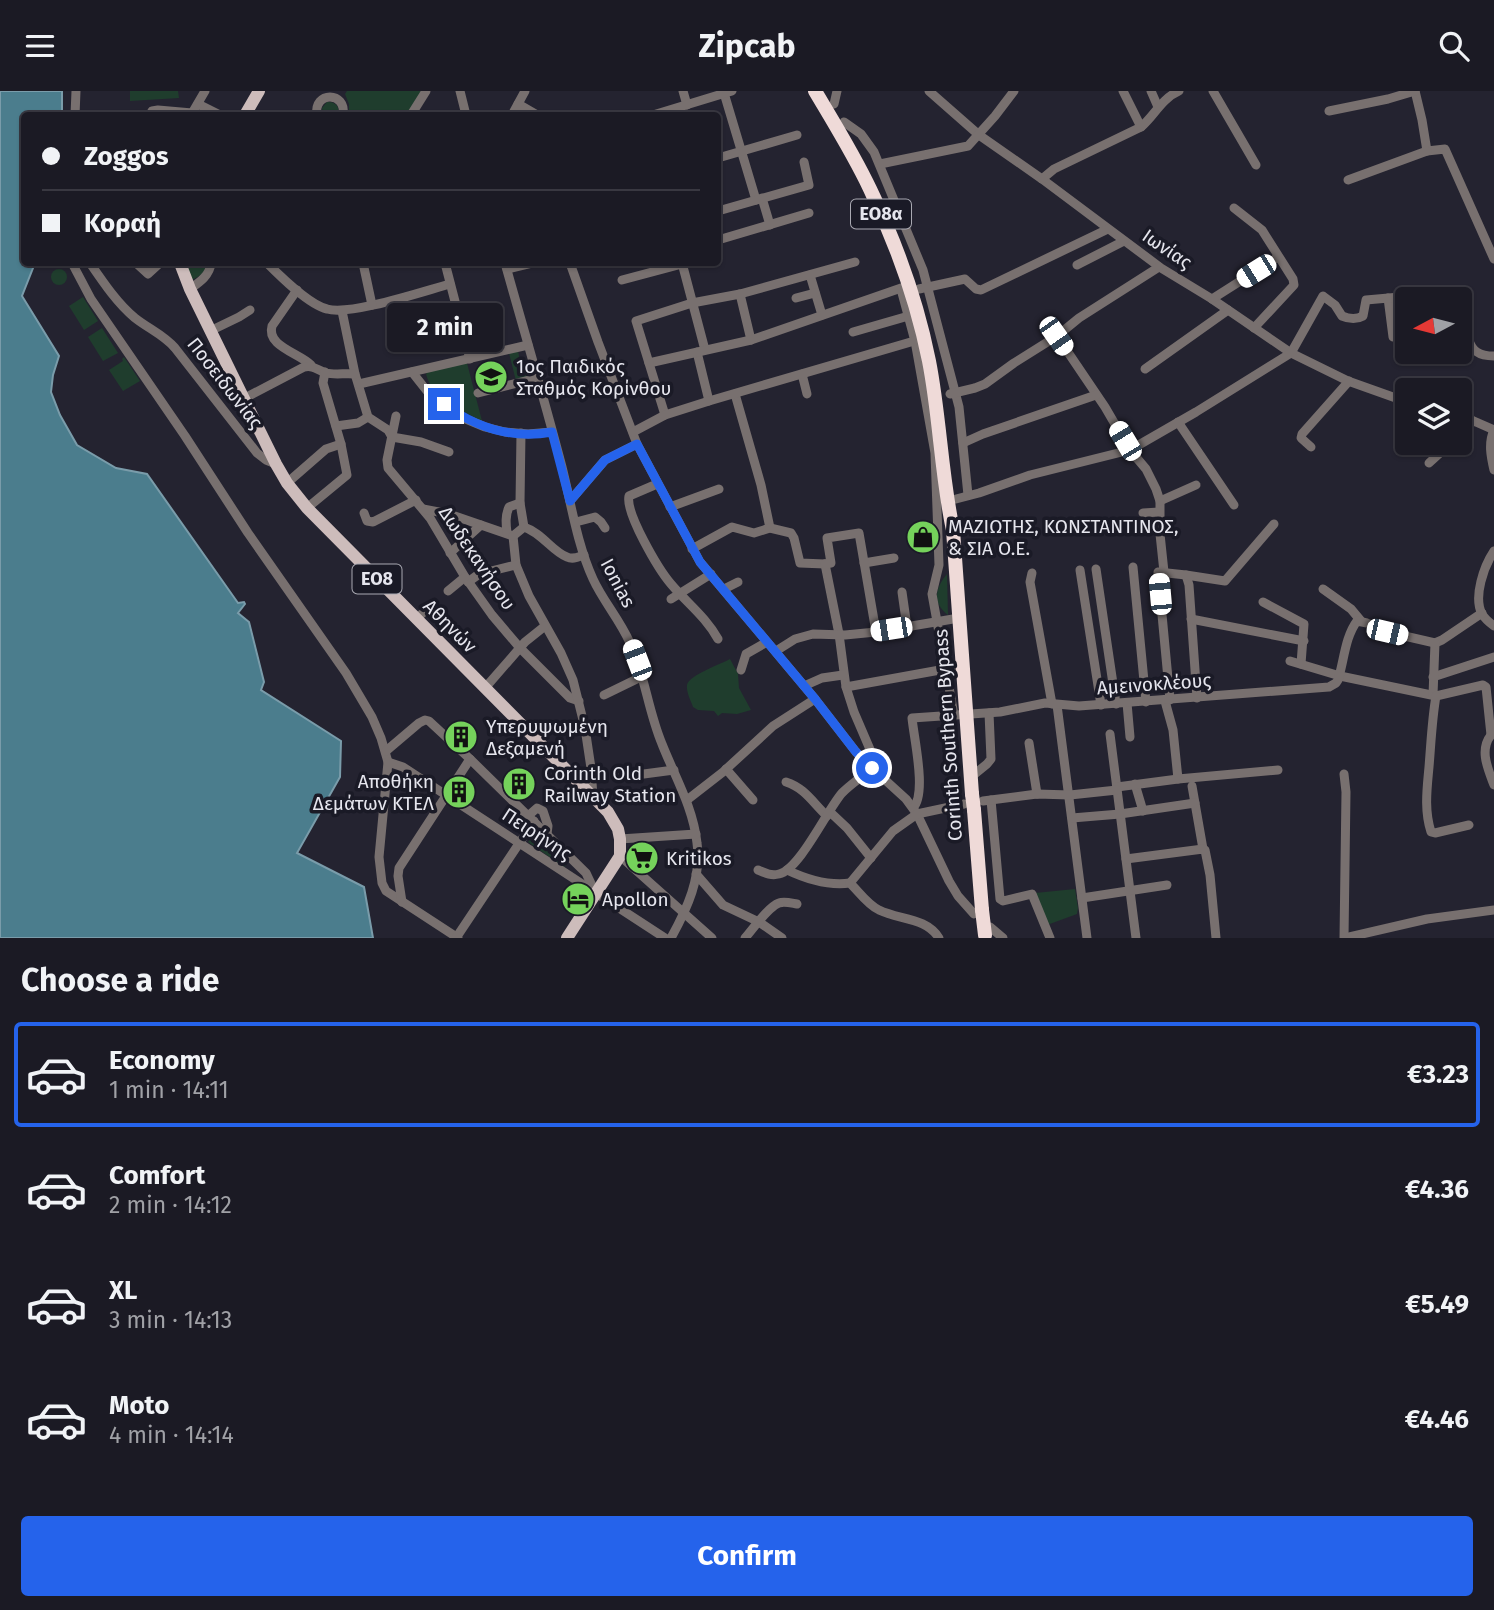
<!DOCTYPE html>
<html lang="en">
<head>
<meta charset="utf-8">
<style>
  :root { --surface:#1b1a24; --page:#282731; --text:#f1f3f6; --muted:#a0a1a6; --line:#393841; --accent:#2563eb }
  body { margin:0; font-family:"Fira Sans",sans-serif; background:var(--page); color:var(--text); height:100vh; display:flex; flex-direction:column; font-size:26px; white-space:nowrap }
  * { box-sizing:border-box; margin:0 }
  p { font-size:23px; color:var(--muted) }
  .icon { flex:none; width:38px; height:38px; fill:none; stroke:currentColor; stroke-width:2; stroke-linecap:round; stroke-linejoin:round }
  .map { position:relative; height:847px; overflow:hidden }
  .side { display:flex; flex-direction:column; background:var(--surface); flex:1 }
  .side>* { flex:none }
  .hud { position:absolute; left:21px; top:21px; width:700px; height:154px; border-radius:7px; box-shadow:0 2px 5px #0004,0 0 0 2px var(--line); display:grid; align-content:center; height:154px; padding:0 21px; background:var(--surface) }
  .needle { width:46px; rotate:263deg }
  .controls { position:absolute; left:1395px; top:196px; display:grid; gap:14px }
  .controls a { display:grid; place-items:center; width:77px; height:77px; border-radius:7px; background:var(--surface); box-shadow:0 2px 5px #0004,0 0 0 2px var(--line); font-size:35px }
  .end { position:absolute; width:32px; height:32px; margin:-16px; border:9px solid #2563eb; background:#fff; box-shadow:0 0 0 4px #fff }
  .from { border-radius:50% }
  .bubble { position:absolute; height:49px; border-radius:7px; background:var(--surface); box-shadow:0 2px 5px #0004,0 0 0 2px var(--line); font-size:23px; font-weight:700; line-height:49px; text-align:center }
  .car { position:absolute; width:21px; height:42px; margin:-21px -10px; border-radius:9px; box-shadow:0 0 5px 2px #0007; background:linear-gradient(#fff 24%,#345 0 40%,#fff 0 76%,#345 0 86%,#fff 0) }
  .hud b { display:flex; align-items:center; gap:24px; height:66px; font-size:26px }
  .hud b+b { border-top:2px solid var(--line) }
  .hud i { width:18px; height:18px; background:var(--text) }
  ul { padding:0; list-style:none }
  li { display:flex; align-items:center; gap:21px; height:105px; margin:0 14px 10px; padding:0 7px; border:4px solid transparent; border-radius:7px }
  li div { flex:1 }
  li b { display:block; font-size:26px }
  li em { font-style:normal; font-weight:700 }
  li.selected { border-color:var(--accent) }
  li>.icon { width:63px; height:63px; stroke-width:1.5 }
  h2 { padding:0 21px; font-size:32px; line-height:84px }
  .primary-button { display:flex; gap:14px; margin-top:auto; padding:14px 21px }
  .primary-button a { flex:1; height:80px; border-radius:7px; background:var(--accent); color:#fff; font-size:28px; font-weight:700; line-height:80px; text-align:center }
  header { display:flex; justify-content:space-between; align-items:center; height:91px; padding:0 21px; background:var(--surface); font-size:32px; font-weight:700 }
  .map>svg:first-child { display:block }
  .green { fill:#1f3d2d }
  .water { fill:#4b7d8d; stroke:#7a9caa; stroke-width:2 }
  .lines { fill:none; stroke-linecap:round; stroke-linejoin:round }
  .minor { stroke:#78706f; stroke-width:9 }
  .major { stroke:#cdbcbb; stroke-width:12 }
  .highway { stroke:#efdad8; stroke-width:14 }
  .highway-bridge { stroke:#efdad8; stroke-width:14 }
  .route { stroke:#2563eb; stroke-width:9 }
  .labels { text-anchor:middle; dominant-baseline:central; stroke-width:7; stroke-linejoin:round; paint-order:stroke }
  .shield { fill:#1a1a26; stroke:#a9a9b2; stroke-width:2 }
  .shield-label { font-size:18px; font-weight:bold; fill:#e6e6ee }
  .street-label { font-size:19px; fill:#e6e6ee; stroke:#1a1a26 }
  .poi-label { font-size:19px; fill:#e6e6ee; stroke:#1a1a26; text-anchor:start }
</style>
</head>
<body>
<header><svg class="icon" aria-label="menu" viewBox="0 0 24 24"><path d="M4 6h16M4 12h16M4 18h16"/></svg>Zipcab<svg class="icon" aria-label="search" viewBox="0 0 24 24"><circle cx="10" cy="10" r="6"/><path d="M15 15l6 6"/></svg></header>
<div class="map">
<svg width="1494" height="847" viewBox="0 0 1494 847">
  <rect width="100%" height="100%" fill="#242330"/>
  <g class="green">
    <polygon points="130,0 178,0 179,7 130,10"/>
    <polygon points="347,0 421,0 407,24 349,24 349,13 345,3"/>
    <path d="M327,11C336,10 341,17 337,24H323L322,17Z"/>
    <path d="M186,172H207C205,182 201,184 192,189Z"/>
    <circle cx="59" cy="186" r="8"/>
    <polygon points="83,206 98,230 84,239 69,215"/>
    <polygon points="102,237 118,262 103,270 88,246"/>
    <polygon points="518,260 520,269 525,268 530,286 516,290 509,262"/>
    <polygon points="124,266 140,290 123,300 109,279 123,270 122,268"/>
    <path d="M467,272L482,330C461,319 432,308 426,283L430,279Z"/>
    <path d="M947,483L948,524C932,512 935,497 947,483Z"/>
    <path d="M730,568L738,583L739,597L751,619L737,623L722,622L718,625L714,620L698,619L693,616C691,610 686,601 687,594C689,584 721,573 730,568Z"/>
    <polygon points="536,741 567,771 566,774 564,776 528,751"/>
    <polygon points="1075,798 1078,817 1077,823 1047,834 1035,802"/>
  </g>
  <polygon class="water" points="0,0 62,0 62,24 24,24 24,172 35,172 22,205 59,265 53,284 51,301 60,324 77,354 116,377 147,383 238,512 244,511 245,513 238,522 249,531 264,591 261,599 341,650 340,686 297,762 364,796 373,847 0,847"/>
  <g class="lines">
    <g class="minor">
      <polyline points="460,0 466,24"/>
      <polyline points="683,0 687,14"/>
      <polyline points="929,0 979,44 1042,88 1161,177 1212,208 1291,262 1348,290 1407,311"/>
      <polyline points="1123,0 1141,36"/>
      <polyline points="1151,0 1158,16"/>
      <polyline points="1213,0 1256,74"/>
      <polyline points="1415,0 1422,29 1427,60 1445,58 1494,168"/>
      <polyline points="724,2 756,109"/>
      <polyline points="198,13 220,24"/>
      <polyline points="518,13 537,24"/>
      <polyline points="834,13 837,0"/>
      <polyline points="1329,20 1388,8 1415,0"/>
      <polyline points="75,24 76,0"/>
      <polyline points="150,24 152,20 158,19 192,22"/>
      <polyline points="191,24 205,0"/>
      <path d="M317,24C313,0 347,0 343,24"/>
      <polyline points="411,24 426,0"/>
      <polyline points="512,24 525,0"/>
      <polyline points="653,24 732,0"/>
      <polyline points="844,31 861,43 874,61 923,179 959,316 968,404"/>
      <polyline points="718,67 797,44"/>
      <polyline points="880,73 968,55 995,25 1014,0"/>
      <path d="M1042,88L1054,78L1141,36C1155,24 1161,8 1179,0"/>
      <polyline points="1348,89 1427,60"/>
      <polyline points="762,107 770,134"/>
      <polyline points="1234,117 1262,139 1293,188 1294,194 1254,237"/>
      <polyline points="718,120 809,94 804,71"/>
      <polyline points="718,149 809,122"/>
      <polyline points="72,172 91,208 185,345 248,442 346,582 372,626 381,647 388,671 379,766 382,792 386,800 458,847"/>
      <path d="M90,172C103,191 117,212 135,227C149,238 164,244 175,257L257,362L266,369L276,373"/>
      <polyline points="136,172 148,183 160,172"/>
      <path d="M267,172C280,185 309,214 327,218C350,225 424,200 450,193"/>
      <polyline points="363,172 372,214"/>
      <polyline points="445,172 470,268"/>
      <path d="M505,172C524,240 544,307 562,376C571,412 577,453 593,488C603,510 620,529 630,552C645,584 648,620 662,653C675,686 693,716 697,752C702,786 687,818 671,847"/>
      <polyline points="570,172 598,251 637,353 700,471 815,608 856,661 872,677 906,708 917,723 949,790 958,805 974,823"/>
      <polyline points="682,172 705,259"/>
      <polyline points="1077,174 1124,150"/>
      <polyline points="507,178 532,172"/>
      <polyline points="810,184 822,224"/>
      <polyline points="622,189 682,173"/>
      <path d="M190,198C200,191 210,184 211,172"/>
      <polyline points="901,198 915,250 935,362 939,474 932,503 954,624"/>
      <polyline points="919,198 965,188 976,198 981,199 1108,138"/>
      <path d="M297,199L272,235C266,255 299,262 311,274"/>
      <polyline points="740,203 751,249"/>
      <polyline points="796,207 815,202"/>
      <polyline points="1388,207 1393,246"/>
      <polyline points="1212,208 1278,166"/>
      <polyline points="342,220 355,283 368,326 388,339 392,346 421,351 449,361"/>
      <polyline points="210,240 239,226 250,219"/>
      <polyline points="853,241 912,224"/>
      <polyline points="1057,245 1105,316 1130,359 1146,378 1156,398 1160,410 1160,443 1164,481"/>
      <polyline points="697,261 709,310"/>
      <polyline points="649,272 751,249 904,196"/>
      <polyline points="1145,278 1228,219"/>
      <polyline points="412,281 427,300 461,326 485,336 505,341 528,343 552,341"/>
      <polyline points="802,283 807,303"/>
      <polyline points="359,293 528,254"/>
      <polyline points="478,302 537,287"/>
      <polyline points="735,303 761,394 770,437"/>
      <polyline points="950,303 975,297 985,293 1014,272 1057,245 1079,227 1159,176"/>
      <path d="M243,308L304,276C314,274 317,279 326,282C334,284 346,282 355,283"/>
      <polyline points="665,324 636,230 692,212 740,203 855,171"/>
      <polyline points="1460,324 1494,339"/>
      <polyline points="396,325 387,369 388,377 430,427 465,486 492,524 520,557 570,607 579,610"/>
      <polyline points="1178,331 1234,414"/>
      <polyline points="336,335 358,332 368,326"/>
      <path d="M1494,339C1488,352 1491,366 1494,379"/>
      <polyline points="633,341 665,324 709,310 921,248"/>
      <polyline points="521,342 520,412 524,436"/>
      <polyline points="1460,344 1473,330"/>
      <polyline points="963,352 983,343 1096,304"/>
      <polyline points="1311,356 1301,347 1302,343 1349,290"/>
      <polyline points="1429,372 1451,352"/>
      <polyline points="287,392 326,358 341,353"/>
      <path d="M657,393L629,405C625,422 659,479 671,493C687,512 706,526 718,548"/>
      <path d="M956,408L979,402L1030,384L1130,359L1196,321L1291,262L1323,205L1335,214L1342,225C1349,228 1356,229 1363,225L1366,209L1456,201C1468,215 1462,252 1477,261C1481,264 1488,265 1494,265"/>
      <polyline points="570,410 605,369 637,353"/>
      <polyline points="1160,410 1196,394"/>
      <polyline points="670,416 719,398"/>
      <polyline points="307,417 347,384 341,353 323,292 325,281"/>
      <polyline points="423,418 449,423 513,445"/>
      <polyline points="364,422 367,430 373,431 416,409"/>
      <polyline points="1143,422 1159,421"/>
      <polyline points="576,431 595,426 601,431 605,437"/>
      <path d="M507,442C506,433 505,425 509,416L520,412"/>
      <polyline points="513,445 516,474 529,505 561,562 573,589 585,637 591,677 593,706"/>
      <path d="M513,445L524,436C542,442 553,461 567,466C573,469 578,466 584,464"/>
      <polyline points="692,458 732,436 754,442 770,437 791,442 794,447 800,472 825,473"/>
      <path d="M1494,460C1484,475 1473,506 1482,523C1485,528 1490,532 1494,535"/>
      <polyline points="450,462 481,434"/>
      <polyline points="864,472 894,467"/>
      <polyline points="825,473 839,543 846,596 854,621 881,684"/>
      <polyline points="825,473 831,472 827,447 859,442 876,541"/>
      <polyline points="1133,476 1146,611"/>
      <polyline points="1096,478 1116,613"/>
      <polyline points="1080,479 1101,614"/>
      <polyline points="1032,482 1030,491 1052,613"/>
      <polyline points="1186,484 1189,494 1197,607"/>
      <polyline points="468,491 479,483 516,474"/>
      <polyline points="724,498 738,491"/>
      <polyline points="1323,498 1351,518 1361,530"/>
      <polyline points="448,500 465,486"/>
      <polyline points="902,501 907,536"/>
      <polyline points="671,508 711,483"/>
      <polyline points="1263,511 1304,533 1301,573"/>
      <polyline points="416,528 433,513"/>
      <polyline points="1191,528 1304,550"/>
      <polyline points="1435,552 1442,549 1482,522"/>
      <polyline points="776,560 795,548 813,543 845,544 876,541 959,527"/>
      <polyline points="1290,570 1340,585 1436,605 1483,594 1486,596 1491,644"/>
      <polyline points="741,579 746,563 767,551"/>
      <polyline points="1433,586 1494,566"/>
      <polyline points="804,595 822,587 843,584"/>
      <polyline points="846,596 962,575"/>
      <polyline points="485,597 525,551 545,535"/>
      <polyline points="604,604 643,585"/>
      <polyline points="1433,604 1435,552"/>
      <path d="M1436,605C1432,628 1431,652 1429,676C1427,698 1424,719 1431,741L1435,742L1469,734"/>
      <polyline points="1170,609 1158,481 1186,484 1225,490 1274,433"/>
      <polyline points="1165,610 1173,639 1178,688"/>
      <polyline points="1127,612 1130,646"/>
      <polyline points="1057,614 1087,847"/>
      <polyline points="1110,643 1136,847"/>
      <path d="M1491,644C1479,659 1488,678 1494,694"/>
      <polyline points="1029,652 1037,703"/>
      <polyline points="386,660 419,632 425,629 429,630 470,668 586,782 595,801"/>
      <polyline points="388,671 403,676 665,847"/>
      <polyline points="726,678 753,709"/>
      <polyline points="1344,683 1346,701 1344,847"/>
      <polyline points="621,686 674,679"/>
      <polyline points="971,686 987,673 991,668 989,622"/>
      <path d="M786,691C805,697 813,712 827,725"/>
      <polyline points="1135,693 1143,720"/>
      <polyline points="1192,695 1203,758"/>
      <polyline points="1117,696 1178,688 1278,679"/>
      <polyline points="687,709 723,681 773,635 815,608"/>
      <polyline points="991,709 1000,808 1003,810 1032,803 1050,847"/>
      <polyline points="983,710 1037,703 1070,704 1117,699"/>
      <path d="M913,717C927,703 914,648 912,627L1000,621L1045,612L1079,615L1329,596L1336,592L1338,589C1344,570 1345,546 1357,530L1367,532L1387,541L1435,552"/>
      <polyline points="830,721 847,737 871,767"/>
      <polyline points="528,725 537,717 543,720 548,735 547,743"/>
      <polyline points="1072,727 1120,723 1195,712"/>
      <polyline points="620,748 696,743"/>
      <polyline points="620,765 712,847"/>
      <polyline points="1126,768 1203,758 1205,759 1210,784 1216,847"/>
      <path d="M758,779C765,782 771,785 779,783C800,778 827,719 842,702C851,693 862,686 872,677"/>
      <path d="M787,779C808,789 828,795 850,792C859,801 868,814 879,819C899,829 926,826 939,847"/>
      <polyline points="696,783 723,814 759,831 782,847"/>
      <polyline points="850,792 893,740 917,723 964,713"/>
      <polyline points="1082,807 1167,794"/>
      <polyline points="402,811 398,785 399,777 470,668"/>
      <polyline points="990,836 1003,847"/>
      <polyline points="456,847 534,730"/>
      <path d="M745,847C753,838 768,816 779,812C784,810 791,812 797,813"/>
      <polyline points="1345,847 1427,828 1494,819"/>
    </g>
    <g class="major">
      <polyline points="245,24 259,0"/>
      <polyline points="180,172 190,198 276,373 287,392 307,417 608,721 618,738 620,748 620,765 567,847"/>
    </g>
    <g class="highway">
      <path d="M815,0C834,32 854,64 870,98C896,152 917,210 929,270C940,326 941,383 953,439L972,703"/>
      <polyline points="974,719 982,819"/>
    </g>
    <g class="highway-bridge">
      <polyline points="972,703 974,719"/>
      <polyline points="982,819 985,844"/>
    </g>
  </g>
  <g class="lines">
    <path class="route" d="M444,313C476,337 513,348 552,341L570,410L605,369L637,353L700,471L815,608L856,661L872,677"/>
  </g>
  <defs>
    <symbol id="school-disc" viewBox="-11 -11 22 22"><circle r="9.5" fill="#75d25b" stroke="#1a1a26"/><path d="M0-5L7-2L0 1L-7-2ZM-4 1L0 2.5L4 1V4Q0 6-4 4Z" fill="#111"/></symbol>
    <symbol id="shop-disc" viewBox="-11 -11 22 22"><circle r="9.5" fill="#75d25b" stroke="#1a1a26"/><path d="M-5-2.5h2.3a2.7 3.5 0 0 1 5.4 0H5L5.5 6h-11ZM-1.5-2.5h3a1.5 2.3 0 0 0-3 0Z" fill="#111"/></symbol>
    <symbol id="building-disc" viewBox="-11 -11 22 22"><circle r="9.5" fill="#75d25b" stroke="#1a1a26"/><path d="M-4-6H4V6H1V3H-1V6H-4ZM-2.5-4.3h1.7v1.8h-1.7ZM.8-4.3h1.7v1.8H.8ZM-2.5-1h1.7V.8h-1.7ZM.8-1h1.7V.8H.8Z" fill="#111"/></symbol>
    <symbol id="supermarket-disc" viewBox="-11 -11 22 22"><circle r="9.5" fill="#75d25b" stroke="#1a1a26"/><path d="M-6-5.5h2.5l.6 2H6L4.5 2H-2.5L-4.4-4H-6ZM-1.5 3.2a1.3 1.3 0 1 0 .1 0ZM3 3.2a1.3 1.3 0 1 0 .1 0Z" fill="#111"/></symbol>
    <symbol id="hotel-disc" viewBox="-11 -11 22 22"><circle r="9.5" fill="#75d25b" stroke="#1a1a26"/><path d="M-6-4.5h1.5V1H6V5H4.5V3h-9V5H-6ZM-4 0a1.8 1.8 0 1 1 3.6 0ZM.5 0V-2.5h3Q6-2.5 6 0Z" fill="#111"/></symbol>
  </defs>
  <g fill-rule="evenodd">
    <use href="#school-disc" x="472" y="267" width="38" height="38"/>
    <use href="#shop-disc" x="904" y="427" width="38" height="38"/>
    <use href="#building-disc" x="442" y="627" width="38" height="38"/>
    <use href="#building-disc" x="500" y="674" width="38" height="38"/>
    <use href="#building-disc" x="440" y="682" width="38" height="38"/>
    <use href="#supermarket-disc" x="623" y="748" width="38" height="38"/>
    <use href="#hotel-disc" x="559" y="789" width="38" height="38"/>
  </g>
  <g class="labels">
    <g class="shield">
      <rect x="851" y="108.5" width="60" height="29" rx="5"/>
      <rect x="352.5" y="473.5" width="49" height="29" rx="5"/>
    </g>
    <g class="shield-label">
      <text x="881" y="123">ΕΟ8α</text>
      <text x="377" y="488">ΕΟ8</text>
    </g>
    <g class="street-label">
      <text transform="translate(1167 158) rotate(34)">Ιωνίας</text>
      <text transform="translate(225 292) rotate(52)">Ποσειδωνίας</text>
      <text transform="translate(477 467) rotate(56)">Δωδεκανήσου</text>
      <text transform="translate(618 492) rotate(62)">Ionias</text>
      <text transform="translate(450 535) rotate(45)">Αθηνών</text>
      <text transform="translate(1154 593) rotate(-4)">Αμεινοκλέους</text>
      <text transform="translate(948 644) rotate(-94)">Corinth Southern Bypass</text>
      <text transform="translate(537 743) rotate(33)">Πειρήνης</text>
    </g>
    <g class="poi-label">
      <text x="516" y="275">1ος Παιδικός<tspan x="516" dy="22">Σταθμός Κορίνθου</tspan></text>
      <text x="948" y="435">ΜΑΖΙΩΤΗΣ, ΚΩΝΣΤΑΝΤΙΝΟΣ,<tspan x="948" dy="22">&amp; ΣΙΑ Ο.Ε.</tspan></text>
      <text x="486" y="635">Υπερυψωμένη<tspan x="486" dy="22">Δεξαμενή</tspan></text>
      <text x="544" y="682">Corinth Old<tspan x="544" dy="22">Railway Station</tspan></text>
      <text x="434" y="690" text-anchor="end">Αποθήκη<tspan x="434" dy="22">Δεμάτων ΚΤΕΛ</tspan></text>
      <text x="666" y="767">Kritikos</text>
      <text x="602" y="808">Apollon</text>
    </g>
  </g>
</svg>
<div class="controls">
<a><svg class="needle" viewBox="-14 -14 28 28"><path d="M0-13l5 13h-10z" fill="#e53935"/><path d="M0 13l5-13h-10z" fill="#a0a1a6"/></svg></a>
<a><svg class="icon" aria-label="layers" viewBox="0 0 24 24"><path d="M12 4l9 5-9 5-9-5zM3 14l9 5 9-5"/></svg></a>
</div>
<i class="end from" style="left:872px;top:677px"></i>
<i class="end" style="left:444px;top:313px"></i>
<div class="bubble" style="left:387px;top:212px;width:116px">2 min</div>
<i class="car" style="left:1256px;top:180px;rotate:238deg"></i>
<i class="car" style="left:1056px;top:245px;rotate:145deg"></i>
<i class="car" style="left:1125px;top:350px;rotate:329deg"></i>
<i class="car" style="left:1160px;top:503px;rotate:355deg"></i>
<i class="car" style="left:891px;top:538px;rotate:261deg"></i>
<i class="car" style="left:1387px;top:541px;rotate:103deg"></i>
<i class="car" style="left:637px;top:569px;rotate:339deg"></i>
<div class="hud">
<b><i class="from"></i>Zoggos</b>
<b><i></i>Κοραή</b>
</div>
</div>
<section class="side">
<h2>Choose a ride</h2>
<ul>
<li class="selected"><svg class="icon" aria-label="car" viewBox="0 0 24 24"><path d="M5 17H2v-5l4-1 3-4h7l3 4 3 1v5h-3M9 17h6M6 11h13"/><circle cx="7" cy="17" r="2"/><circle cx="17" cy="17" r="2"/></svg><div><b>Economy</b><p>1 min · 14:11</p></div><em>€3.23</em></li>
<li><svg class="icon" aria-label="car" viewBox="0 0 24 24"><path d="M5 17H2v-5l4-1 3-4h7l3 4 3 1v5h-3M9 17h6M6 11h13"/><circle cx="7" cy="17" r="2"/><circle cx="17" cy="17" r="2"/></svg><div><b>Comfort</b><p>2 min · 14:12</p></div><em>€4.36</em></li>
<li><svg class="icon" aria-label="car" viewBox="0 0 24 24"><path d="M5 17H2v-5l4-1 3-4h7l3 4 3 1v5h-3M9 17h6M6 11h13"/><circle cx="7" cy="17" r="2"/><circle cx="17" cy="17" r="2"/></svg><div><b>XL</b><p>3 min · 14:13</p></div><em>€5.49</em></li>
<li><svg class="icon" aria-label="car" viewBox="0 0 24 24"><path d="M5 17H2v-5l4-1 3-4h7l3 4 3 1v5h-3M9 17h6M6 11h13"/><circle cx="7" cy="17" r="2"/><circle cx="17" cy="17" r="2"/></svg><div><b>Moto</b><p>4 min · 14:14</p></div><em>€4.46</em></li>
</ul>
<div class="primary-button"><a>Confirm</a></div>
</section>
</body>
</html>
